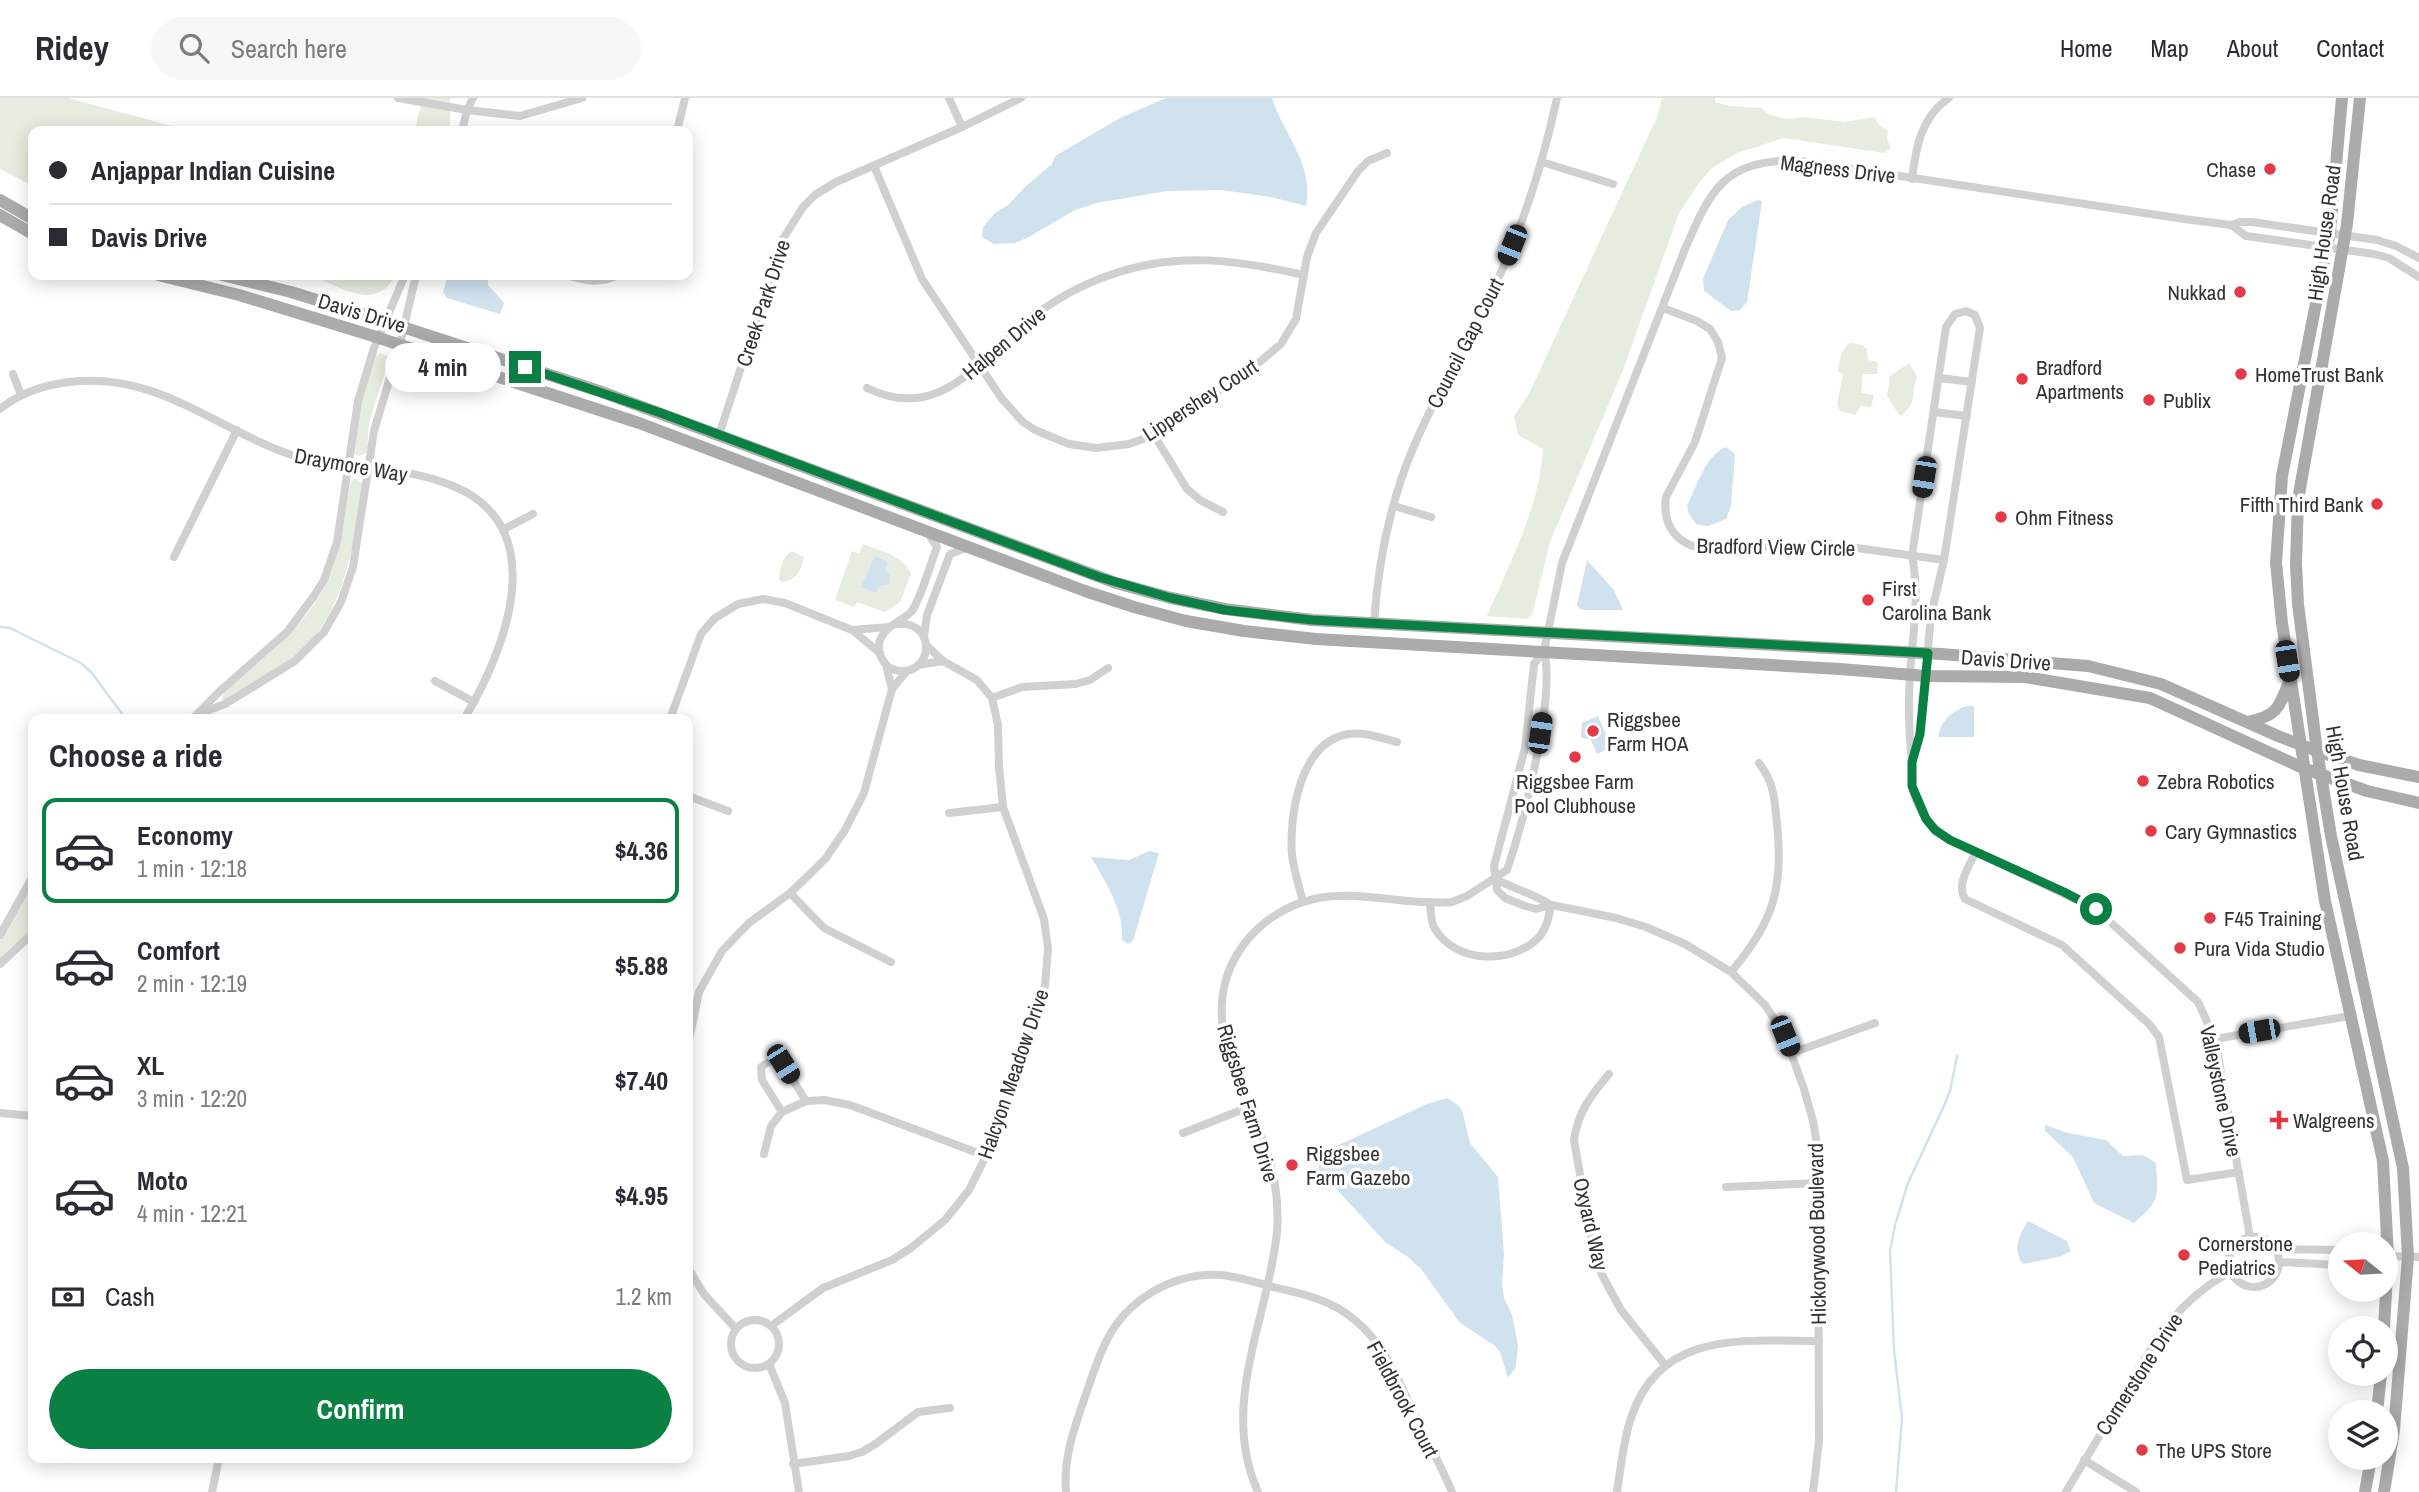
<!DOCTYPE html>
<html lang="en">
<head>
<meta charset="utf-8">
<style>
  :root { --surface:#fff; --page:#f7f7f7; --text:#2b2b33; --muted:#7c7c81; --line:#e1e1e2; --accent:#0b8043 }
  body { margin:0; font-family:"Archivo Narrow",sans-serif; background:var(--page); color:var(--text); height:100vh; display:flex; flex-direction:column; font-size:26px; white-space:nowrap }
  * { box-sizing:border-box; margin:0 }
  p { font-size:23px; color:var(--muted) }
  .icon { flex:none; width:38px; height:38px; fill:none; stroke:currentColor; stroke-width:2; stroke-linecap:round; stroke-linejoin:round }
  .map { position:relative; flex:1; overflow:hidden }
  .details { position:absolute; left:28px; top:616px; width:665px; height:749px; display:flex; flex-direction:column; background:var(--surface); border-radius:14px; box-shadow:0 4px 18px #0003 }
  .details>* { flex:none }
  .guide { position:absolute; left:28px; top:28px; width:665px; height:154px; border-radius:14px; box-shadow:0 4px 18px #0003; display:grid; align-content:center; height:154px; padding:0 21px; background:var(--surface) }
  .needle { width:46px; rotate:288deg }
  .tools { position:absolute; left:2328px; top:1134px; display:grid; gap:14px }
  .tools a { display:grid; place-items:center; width:70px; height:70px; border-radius:50%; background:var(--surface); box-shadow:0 4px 18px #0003; font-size:35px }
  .end { position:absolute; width:32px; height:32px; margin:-16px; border:9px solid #0b8043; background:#fff; box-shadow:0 0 0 4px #fff }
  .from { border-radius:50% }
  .bubble { position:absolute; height:49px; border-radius:24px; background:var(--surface); box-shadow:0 4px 18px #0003; font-size:23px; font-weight:800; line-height:49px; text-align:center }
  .car { position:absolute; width:21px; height:42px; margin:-21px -10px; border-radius:9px; box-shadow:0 0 5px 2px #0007; background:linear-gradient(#222 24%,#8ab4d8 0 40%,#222 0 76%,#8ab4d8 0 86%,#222 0) }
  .guide b { display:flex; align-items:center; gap:24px; height:66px; font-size:26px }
  .guide b+b { border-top:2px solid var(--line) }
  .guide i { width:18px; height:18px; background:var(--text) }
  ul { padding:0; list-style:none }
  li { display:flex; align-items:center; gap:21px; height:105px; margin:0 14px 10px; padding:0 7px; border:4px solid transparent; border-radius:14px }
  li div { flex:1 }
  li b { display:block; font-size:26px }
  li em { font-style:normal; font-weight:800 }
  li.selected { border-color:var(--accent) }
  li>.icon { width:63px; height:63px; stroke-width:1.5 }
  h2 { padding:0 21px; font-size:32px; line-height:84px }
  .pay { display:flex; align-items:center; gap:18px; height:77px; padding:0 21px; font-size:26px }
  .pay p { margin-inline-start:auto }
  .primary-button { display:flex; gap:14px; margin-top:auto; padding:14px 21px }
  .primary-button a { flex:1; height:80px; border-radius:42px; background:var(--accent); color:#fff; font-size:28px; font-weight:800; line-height:80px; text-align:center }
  header { display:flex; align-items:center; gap:42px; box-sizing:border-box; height:98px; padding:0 35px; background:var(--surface); border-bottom:2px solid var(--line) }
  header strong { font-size:33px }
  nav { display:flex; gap:38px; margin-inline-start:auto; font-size:24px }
  .search { width:490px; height:63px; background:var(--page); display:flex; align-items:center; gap:18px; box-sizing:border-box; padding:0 24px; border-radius:38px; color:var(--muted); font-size:26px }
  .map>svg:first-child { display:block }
  .green { fill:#e6ecdf }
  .water { fill:#cfe2ee }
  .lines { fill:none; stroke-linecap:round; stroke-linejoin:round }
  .stream { stroke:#cfe2ee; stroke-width:2.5 }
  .minor { stroke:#d0d0d0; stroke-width:8 }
  .primary { stroke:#ababab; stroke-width:12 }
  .route { stroke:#0b8043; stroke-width:9 }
  .poi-dot { fill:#e63946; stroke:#fff; stroke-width:2.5 }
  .labels { text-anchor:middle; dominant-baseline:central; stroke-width:7; stroke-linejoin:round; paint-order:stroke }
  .street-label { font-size:21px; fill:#333; stroke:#fff }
  .poi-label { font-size:21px; fill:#333; stroke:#fff; text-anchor:start }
</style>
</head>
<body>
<header>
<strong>Ridey</strong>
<div class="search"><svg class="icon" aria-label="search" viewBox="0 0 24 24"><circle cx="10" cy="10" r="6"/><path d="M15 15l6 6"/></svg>Search here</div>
<nav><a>Home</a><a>Map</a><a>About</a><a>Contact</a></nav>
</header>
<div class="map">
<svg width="2419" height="1394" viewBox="0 0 2419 1394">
  <rect width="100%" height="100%" fill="#fff"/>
  <g class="green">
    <polygon points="0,0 68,0 190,33 33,33 33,88 0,71"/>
    <polygon points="422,0 450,0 450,33 415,33"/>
    <path d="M1662,0H1715V4L1730,8L1761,10L1768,16L1787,21L1805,19L1844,24L1875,19L1877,25L1888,33L1887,41L1891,51L1884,55L1784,40L1737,55L1712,70L1699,85L1679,115L1623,272L1550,444L1532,517L1526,521L1487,518C1510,464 1539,411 1543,351L1518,337L1514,318L1529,296L1657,19Z"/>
    <path d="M311,177H396C375,215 341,189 311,177Z"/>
    <path d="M1850,245L1862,247L1867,251L1868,262L1878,264L1877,276H1863L1861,295L1874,297L1871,309L1861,308L1855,317L1840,313L1837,306L1843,276L1838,274C1840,262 1840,252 1850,245Z"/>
    <polygon points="380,255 389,259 388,265 369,324 367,355 359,358 355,356 354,353 359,309 374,260"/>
    <path d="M1909,265L1916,276L1917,282L1915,284C1912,302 1915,307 1900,318L1887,298L1890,278Z"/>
    <path d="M353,381H357L363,387C353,449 345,517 294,560C276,576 246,590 225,603L221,601L225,592C264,560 315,521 332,472C342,444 345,415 350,387Z"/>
    <path d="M863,446C881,453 903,457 911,476L900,504L885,514L857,504L854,509L835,502L852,453L859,456Z"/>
    <path d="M792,453L804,459C801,472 797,482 782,484L779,482C780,470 782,459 792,453Z"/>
    <polygon points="33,783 33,830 0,863 0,843"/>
  </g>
  <g class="water">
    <path d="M1166,0H1272C1284,38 1314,65 1306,108L1271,99L1221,92L1167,93L1097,105L1075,112L1029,139L1015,145L994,146L982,139L983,129L995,115L1008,107L1026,88L1052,66L1055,58L1120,20Z"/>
    <polygon points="1757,102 1762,103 1747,204 1740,212 1731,213 1704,193 1703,181 1728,122 1742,109"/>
    <polygon points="448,177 488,177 488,187 504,205 500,216 447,200 443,194"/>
    <path d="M1726,349L1735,356L1731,408L1726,421L1708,428L1696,426L1689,416L1687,408C1696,390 1706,356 1726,349Z"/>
    <polygon points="875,458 888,464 885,472 890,478 889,486 879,488 876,495 861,489"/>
    <polygon points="1587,462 1614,492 1623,512 1586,512 1580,511 1577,507"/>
    <path d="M1967,608H1974V639H1938C1941,623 1951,613 1967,608Z"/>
    <polygon points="1598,618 1612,649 1597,656 1590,641 1581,640 1582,625"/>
    <path d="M1149,753L1159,755L1133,843L1128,846L1122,842C1125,814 1105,783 1091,759L1129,762Z"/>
    <path d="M1447,1000L1458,1007L1462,1012L1470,1045L1498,1079L1504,1156L1502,1185L1504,1200L1512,1217L1518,1246L1516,1269L1508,1280L1500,1254L1494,1247L1460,1225L1421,1171L1408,1159L1385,1144L1319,1072C1318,1061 1321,1057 1330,1051L1427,1006Z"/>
    <path d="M2045,1027L2068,1035L2106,1042L2123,1058L2143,1057L2156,1065C2158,1100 2160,1103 2134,1125L2094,1105L2073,1059L2045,1033Z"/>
    <path d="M2028,1123L2067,1143L2071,1153L2062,1158L2023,1166C2012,1152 2019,1137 2028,1123Z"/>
  </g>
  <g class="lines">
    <g class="stream">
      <polyline points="0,529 10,530 81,565 91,574 126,621"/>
      <polyline points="1896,1394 1902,1320 1894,1252 1890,1153 1895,1127 1908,1085 1943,1010 1950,993 1957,958"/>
    </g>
    <g class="minor">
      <polyline points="398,0 467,12 520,18 582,0"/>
      <polyline points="949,0 962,29"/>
      <polyline points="462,33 467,12 473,0"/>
      <polyline points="677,33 685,0"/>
      <polyline points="1542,64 1613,86"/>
      <polyline points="874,68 922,181 1002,301 1023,324 1035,332 1069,346 1096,350 1129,346 1154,337 1256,267 1281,246 1296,221 1307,159 1316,135 1358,73 1368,63 1387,55"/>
      <path d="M1912,81C1916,49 1921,19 1949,0"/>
      <polyline points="2231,127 2246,138 2374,156 2389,160 2419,179"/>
      <polyline points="517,177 519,177"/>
      <path d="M565,177C584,182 599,187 618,177"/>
      <path d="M1663,210L1697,223L1710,231L1718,244L1722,260L1695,344L1666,399C1662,428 1677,447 1705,451L1828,446L1944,462"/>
      <polyline points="13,276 21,297"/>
      <polyline points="1939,280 1972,284"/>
      <path d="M867,290C940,326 980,261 1030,221C1054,202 1081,187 1110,177C1177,153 1237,162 1304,177"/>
      <path d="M0,311C20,295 44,287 69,284C158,273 216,332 295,358C345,368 407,369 453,388C554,429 505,554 464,621"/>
      <polyline points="1934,314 1967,318"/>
      <polyline points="719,337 783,141 803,109 815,97 836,84 962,29 1021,0"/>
      <polyline points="1154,337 1187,391 1200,402 1223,414"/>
      <polyline points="1394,408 1431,419"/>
      <polyline points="504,431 533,416"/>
      <polyline points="174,459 237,332"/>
      <path d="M896,526C935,521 935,573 902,573C895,573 888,570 884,564C878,556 877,546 882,538C888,527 902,523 911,514C920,504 931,464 937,449L928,435"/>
      <path d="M1374,526C1377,477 1386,426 1402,379C1423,317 1460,261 1488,202C1520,138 1542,70 1557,0"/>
      <polyline points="852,532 889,529"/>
      <polyline points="924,539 927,517 950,456 967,450"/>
      <polyline points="1544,553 1534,566 1525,650 1494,768 1497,792 1505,800 1525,808 1536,811 1551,807 1577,812 1616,820 1646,829 1685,846 1731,874 1765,907 1785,938 1804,991 1813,1023 1818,1052 1819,1343 1813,1394"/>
      <polyline points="886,567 892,591"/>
      <polyline points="918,567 943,563"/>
      <polyline points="435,583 474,604"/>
      <polyline points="992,600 1022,589 1076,586 1090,582 1108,570"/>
      <polyline points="201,615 225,606 295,563 324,534 341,504 353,469 374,333 400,246 416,177"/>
      <polyline points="192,621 221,592 287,534 314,498 324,482 337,444 358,303 374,250 405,177"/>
      <polyline points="670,621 701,536 715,520 738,506 763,501 785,505 852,532 880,555"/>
      <path d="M1912,664L1920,636L1931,517L1944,462L1980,230L1975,217L1966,213L1955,216L1946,229L1912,458C1920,497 1913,535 1910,575C1908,605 1909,636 1912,665C1913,676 1911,686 1914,697C1921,717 1933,731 1950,742L2096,811L2198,904L2215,941L2250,1139"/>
      <polyline points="688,698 728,713"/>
      <polyline points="949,715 1003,709"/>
      <path d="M1975,755C1969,769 1956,786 1965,801L2062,847L2149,926L2159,939L2187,1082L2239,1074"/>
      <path d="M1496,781C1514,791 1534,796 1551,807"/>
      <polyline points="790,795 824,830 891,864"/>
      <path d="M1303,804C1299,788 1294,773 1292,757C1289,717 1300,643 1349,636C1366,634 1381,640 1397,644"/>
      <path d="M1430,804C1431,813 1430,823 1435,831C1456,866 1514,867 1540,838C1547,829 1549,818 1551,807"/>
      <polyline points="0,837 33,778"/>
      <polyline points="0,866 33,835"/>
      <path d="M1731,874C1773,825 1784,790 1777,726C1774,699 1775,687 1759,665"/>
      <polyline points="2215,941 2349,918"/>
      <polyline points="688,947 699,894 722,853 749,825 790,795 811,775 826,760 845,732 864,695 892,591 907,573"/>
      <polyline points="1792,955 1875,925"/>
      <path d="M1609,976C1591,997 1578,1014 1574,1042L1592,1145L1602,1177L1621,1212L1665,1267"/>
      <polyline points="782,1014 762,982 761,969 772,962 783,966 806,1003"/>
      <polyline points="0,1015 33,1018"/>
      <polyline points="1183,1035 1249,1009"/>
      <polyline points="764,1056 771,1028 782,1014 806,1003 824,1002 850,1007 986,1058"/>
      <polyline points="1726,1089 1819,1085"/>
      <circle cx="2254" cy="1164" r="25"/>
      <polyline points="2275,1151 2340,1152"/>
      <polyline points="2385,1158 2419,1159"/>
      <polyline points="2279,1164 2340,1167"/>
      <polyline points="688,1170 704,1196 736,1231"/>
      <circle cx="755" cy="1246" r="24"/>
      <polyline points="771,1228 823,1190 892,1162 911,1150 945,1122 958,1106 969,1092 986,1058 1045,888 1048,851 1044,821 1003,709 999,669 998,627 992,600 977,582 943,563 926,547"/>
      <polyline points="769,1266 785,1305 799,1394"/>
      <polyline points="2084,1362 2136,1394"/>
      <polyline points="793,1366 849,1358 862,1354 874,1347 918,1314 950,1310"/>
      <polyline points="212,1394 219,1360"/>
      <path d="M1066,1394C1063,1359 1075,1328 1086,1296C1092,1279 1097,1262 1105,1246C1125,1202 1173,1174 1221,1177C1239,1179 1256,1184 1273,1189C1304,1196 1332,1202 1356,1223C1385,1247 1399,1284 1415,1317C1427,1342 1441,1368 1452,1394"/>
      <path d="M1258,1394C1219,1307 1268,1222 1277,1134C1279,1107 1275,1077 1266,1051C1242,984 1193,914 1244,846C1261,824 1286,807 1314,801C1359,791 1406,808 1452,804L1467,798L1507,772C1523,725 1556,599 1544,553L1562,465L1685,151C1711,91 1723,64 1794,62L2184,121L2231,127L2240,124H2252L2377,142L2396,148L2419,160"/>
      <path d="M1617,1394C1621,1369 1623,1343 1631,1320C1660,1231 1745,1243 1819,1243"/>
      <path d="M2066,1394C2083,1365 2101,1336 2118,1307C2151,1251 2170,1207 2230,1174"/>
    </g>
    <g class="primary">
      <polyline points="2342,0 2330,134 2282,378 2276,465 2282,525 2325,803 2383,1063 2388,1159 2384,1230"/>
      <polyline points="2360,0 2347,126 2298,402 2296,466 2298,506 2317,653 2331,738 2403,1070 2408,1159 2394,1332 2384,1394"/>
      <polyline points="0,102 33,121"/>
      <polyline points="0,117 33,136"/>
      <polyline points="158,177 239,197 370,237 639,325 1085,493 1134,509 1186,523 1244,533 1316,541 1840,571 1926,578 2025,579 2150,600 2303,670 2367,693 2419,705"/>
      <polyline points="222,177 291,194 375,220 602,294 1116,485 1171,500 1225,511 1312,522 1941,556 2088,568 2161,586 2278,638 2317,653 2359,667 2419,679"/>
      <path d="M2248,624C2277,618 2279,610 2289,584"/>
      <polyline points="2377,1314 2381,1276"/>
      <polyline points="2365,1394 2371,1360"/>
    </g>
  </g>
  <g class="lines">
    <polyline class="route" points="525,269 661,315 1099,479 1171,500 1225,512 1312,522 1928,555 1920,636 1912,664 1912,688 1926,721 1935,732 1950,742 2064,794 2096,811"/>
  </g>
  <g class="poi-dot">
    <circle cx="2270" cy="71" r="7"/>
    <circle cx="2240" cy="194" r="7"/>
    <circle cx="2241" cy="276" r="7"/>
    <circle cx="2022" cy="281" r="7"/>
    <circle cx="2149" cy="302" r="7"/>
    <circle cx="2377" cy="406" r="7"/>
    <circle cx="2001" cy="419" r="7"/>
    <circle cx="1868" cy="502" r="7"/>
    <circle cx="1593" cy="633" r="7"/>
    <circle cx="1575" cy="659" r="7"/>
    <circle cx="2143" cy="683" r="7"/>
    <circle cx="2151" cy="733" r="7"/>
    <circle cx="2210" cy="820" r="7"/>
    <circle cx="2180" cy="850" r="7"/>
    <path d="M2275.5 1011.5h7v7h7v7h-7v7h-7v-7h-7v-7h7z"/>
    <circle cx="1292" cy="1067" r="7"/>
    <circle cx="2184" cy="1157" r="7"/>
    <circle cx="2142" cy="1352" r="7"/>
  </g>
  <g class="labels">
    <g class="street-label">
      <text transform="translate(1838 71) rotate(7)">Magness Drive</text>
      <text transform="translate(2324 135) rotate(-82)">High House Road</text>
      <text transform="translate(763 205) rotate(-72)">Creek Park Drive</text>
      <text transform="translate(362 215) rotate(17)">Davis Drive</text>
      <text transform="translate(1004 245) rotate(-40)">Halpen Drive</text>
      <text transform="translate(1465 245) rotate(-63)">Council Gap Court</text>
      <text transform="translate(1200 302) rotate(-33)">Lippershey Court</text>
      <text transform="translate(351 367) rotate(10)">Draymore Way</text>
      <text transform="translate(1776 449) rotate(1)">Bradford View Circle</text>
      <text transform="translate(2006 562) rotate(4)">Davis Drive</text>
      <text transform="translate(2345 695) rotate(80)">High House Road</text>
      <text transform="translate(1013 976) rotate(-71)">Halcyon Meadow Drive</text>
      <text transform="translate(2221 993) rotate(78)">Valleystone Drive</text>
      <text transform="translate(1248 1005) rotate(73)">Riggsbee Farm Drive</text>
      <text transform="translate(1591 1126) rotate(77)">Oxyard Way</text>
      <text transform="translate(1817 1136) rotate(-91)">Hickorywood Boulevard</text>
      <text transform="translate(2139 1276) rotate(-57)">Cornerstone Drive</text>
      <text transform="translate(1403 1301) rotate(62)">Fieldbrook Court</text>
    </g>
    <g class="poi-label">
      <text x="2256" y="71" text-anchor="end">Chase</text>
      <text x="2226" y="194" text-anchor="end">Nukkad</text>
      <text x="2036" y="269">Bradford<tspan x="2036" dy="24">Apartments</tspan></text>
      <text x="2255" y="276">HomeTrust Bank</text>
      <text x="2163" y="302">Publix</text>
      <text x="2363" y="406" text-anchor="end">Fifth Third Bank</text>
      <text x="2015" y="419">Ohm Fitness</text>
      <text x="1882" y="490">First<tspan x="1882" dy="24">Carolina Bank</tspan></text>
      <text x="1607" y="621">Riggsbee<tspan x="1607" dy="24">Farm HOA</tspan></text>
      <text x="1575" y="683" text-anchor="middle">Riggsbee Farm<tspan x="1575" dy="24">Pool Clubhouse</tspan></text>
      <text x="2157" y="683">Zebra Robotics</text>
      <text x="2165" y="733">Cary Gymnastics</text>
      <text x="2224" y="820">F45 Training</text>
      <text x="2194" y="850">Pura Vida Studio</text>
      <text x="2293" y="1022">Walgreens</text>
      <text x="1306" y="1055">Riggsbee<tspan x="1306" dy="24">Farm Gazebo</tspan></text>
      <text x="2198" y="1145">Cornerstone<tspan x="2198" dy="24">Pediatrics</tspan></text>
      <text x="2156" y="1352">The UPS Store</text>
    </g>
  </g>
</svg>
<div class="tools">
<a><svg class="needle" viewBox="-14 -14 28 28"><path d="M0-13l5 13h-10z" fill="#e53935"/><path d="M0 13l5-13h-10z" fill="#7c7c81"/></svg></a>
<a><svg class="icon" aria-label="locate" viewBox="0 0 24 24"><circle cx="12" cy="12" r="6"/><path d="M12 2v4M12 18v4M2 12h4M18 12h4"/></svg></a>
<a><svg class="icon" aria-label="layers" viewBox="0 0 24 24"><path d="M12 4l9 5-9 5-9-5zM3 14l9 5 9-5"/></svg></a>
</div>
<i class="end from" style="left:2096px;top:811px"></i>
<i class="end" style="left:525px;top:269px"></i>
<div class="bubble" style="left:385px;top:245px;width:116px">4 min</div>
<i class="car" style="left:1512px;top:147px;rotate:202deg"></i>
<i class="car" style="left:1924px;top:379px;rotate:189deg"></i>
<i class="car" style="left:2287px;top:563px;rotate:171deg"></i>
<i class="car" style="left:1540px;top:635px;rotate:8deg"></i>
<i class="car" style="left:2259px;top:933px;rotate:260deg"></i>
<i class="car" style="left:1785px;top:938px;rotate:158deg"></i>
<i class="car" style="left:783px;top:966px;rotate:148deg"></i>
<div class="guide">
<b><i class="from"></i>Anjappar Indian Cuisine</b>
<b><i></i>Davis Drive</b>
</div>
<section class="details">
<h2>Choose a ride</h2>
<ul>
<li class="selected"><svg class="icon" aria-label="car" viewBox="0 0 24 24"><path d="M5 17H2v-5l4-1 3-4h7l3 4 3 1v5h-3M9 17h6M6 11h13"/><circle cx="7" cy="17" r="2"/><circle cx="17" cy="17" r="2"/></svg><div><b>Economy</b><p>1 min · 12:18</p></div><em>$4.36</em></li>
<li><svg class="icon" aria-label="car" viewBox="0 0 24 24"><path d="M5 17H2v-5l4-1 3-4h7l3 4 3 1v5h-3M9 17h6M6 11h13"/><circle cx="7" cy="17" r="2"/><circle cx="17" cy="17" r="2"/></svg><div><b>Comfort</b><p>2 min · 12:19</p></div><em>$5.88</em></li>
<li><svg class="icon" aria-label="car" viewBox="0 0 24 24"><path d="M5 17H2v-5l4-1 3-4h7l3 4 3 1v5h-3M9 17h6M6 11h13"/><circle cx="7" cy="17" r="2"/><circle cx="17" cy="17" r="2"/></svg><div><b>XL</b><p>3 min · 12:20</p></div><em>$7.40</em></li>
<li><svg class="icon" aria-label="car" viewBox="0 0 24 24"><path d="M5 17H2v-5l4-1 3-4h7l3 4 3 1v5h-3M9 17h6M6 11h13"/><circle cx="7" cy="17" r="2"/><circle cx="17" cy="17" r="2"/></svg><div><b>Moto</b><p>4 min · 12:21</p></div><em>$4.95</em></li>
</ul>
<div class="pay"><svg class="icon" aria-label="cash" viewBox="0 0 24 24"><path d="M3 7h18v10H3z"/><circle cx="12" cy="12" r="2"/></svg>Cash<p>1.2 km</p></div>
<div class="primary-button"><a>Confirm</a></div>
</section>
</div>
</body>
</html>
